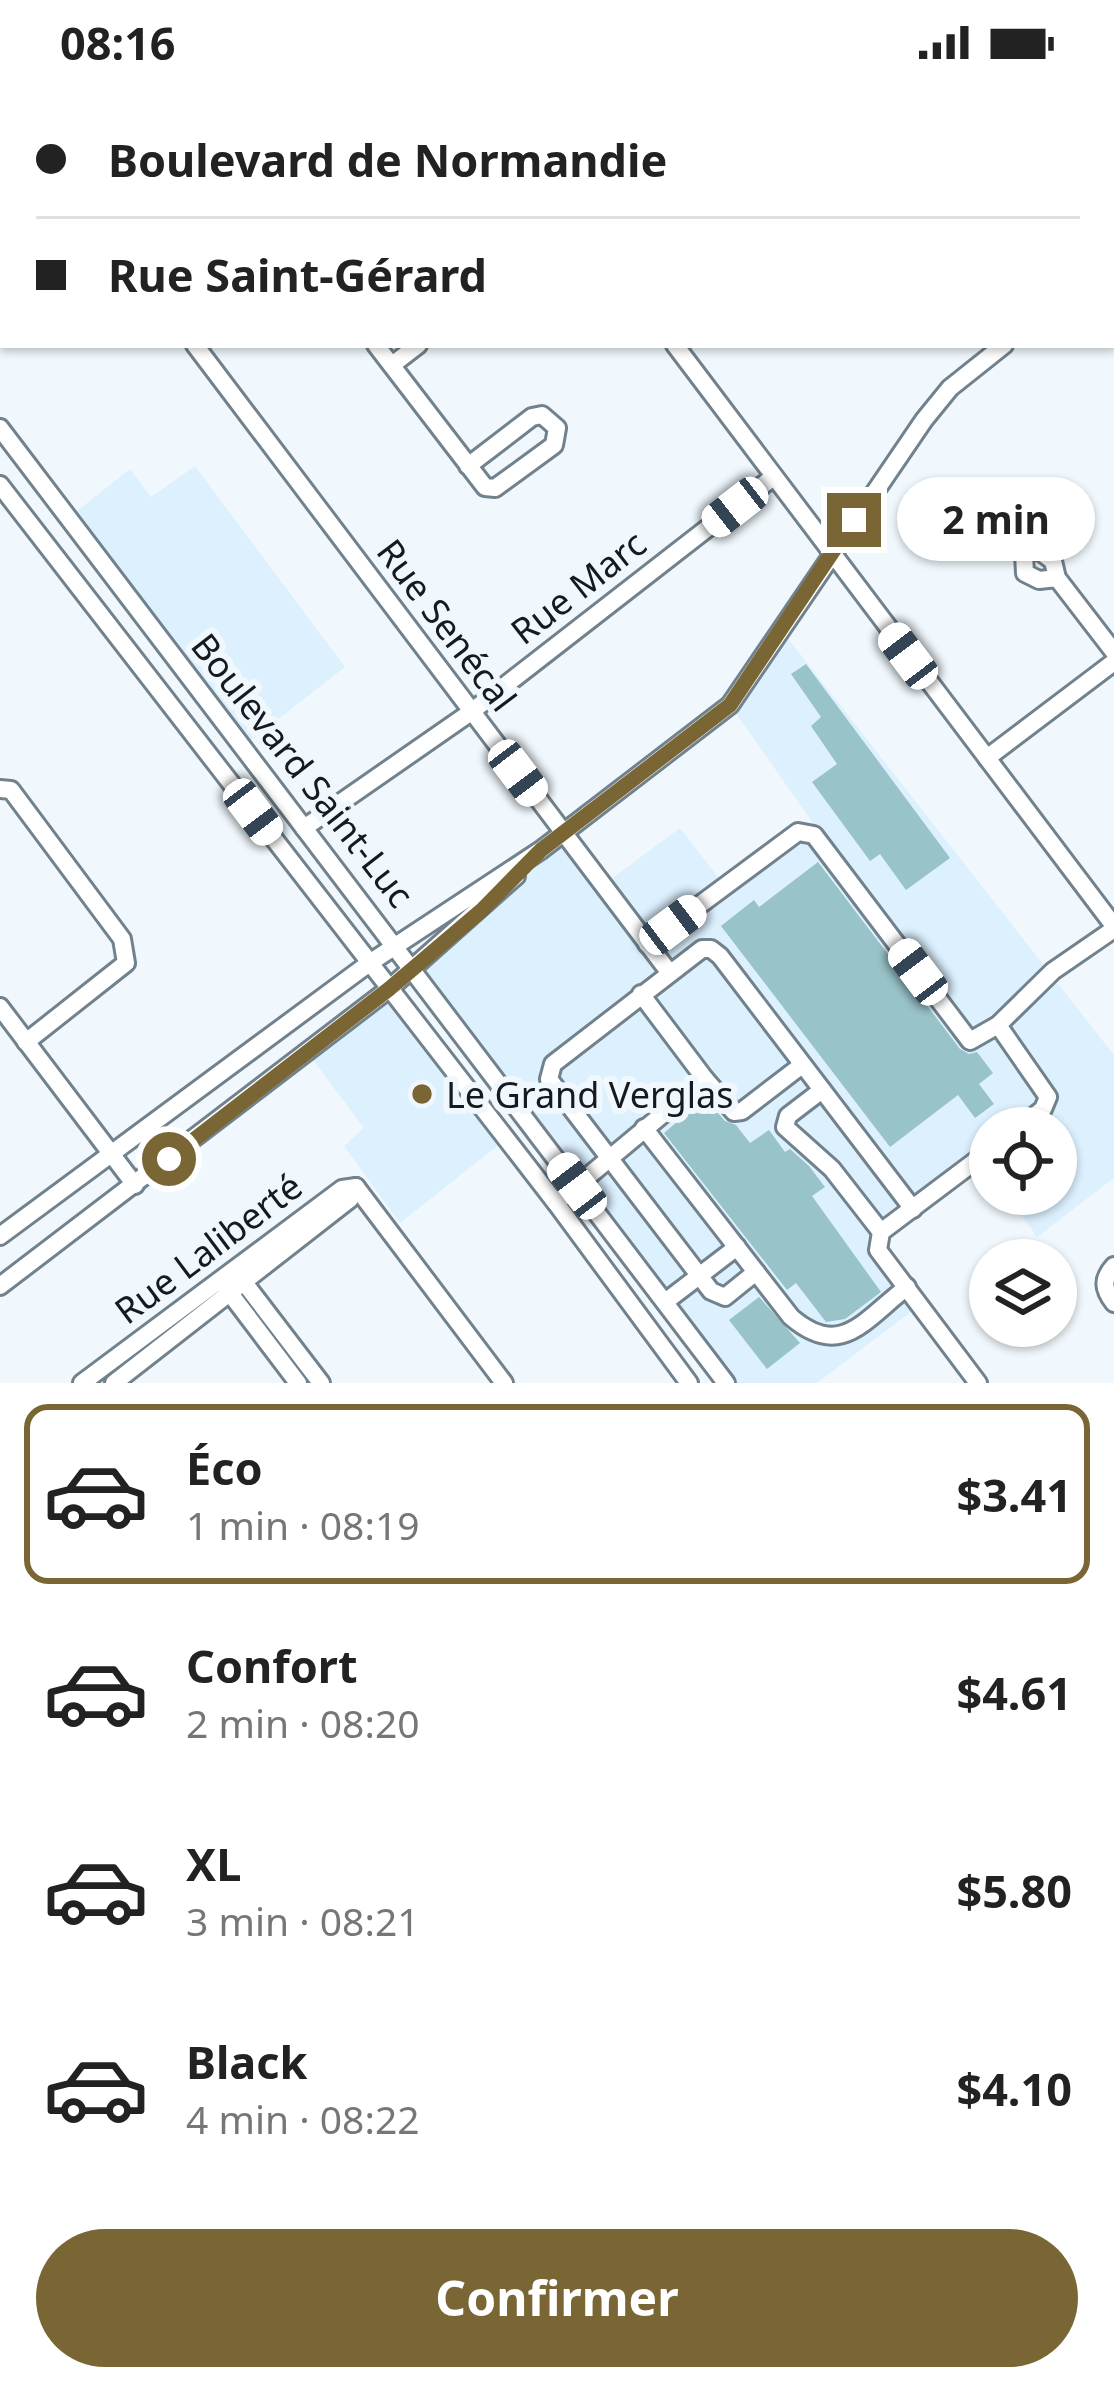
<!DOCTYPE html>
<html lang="fr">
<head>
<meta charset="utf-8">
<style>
  :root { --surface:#fff; --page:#f6f6f6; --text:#222; --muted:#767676; --line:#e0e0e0; --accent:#7a6534 }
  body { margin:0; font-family:"Noto Sans",sans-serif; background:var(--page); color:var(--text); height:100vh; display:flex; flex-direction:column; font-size:45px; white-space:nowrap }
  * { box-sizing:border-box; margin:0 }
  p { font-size:39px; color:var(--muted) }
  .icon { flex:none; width:66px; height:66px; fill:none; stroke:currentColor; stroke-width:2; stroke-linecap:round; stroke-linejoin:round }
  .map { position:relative; height:1299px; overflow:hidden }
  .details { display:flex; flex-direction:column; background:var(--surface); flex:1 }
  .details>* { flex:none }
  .guide { position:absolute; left:0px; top:0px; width:1116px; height:264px; box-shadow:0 3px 9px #0004; display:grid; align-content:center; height:264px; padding:0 36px; background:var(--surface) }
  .buttons { position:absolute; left:969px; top:1023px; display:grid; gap:24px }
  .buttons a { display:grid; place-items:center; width:108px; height:108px; border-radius:50%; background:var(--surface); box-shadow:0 3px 9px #0004; font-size:60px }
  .end { position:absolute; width:54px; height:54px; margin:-27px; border:15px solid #7a6534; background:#fff; box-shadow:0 0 0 6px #fff }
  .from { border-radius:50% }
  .bubble { position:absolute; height:84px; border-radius:42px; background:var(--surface); box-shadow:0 3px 9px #0004; font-size:39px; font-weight:700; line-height:84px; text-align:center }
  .car { position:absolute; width:36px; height:72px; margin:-36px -18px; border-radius:15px; box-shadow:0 0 9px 3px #0007; background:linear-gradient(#fff 24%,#345 0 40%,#fff 0 76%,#345 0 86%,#fff 0) }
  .guide b { display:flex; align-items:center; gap:42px; height:114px; font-size:45px }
  .guide b+b { border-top:3px solid var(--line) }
  .guide i { width:30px; height:30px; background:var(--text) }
  ul { padding:21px 0 0; list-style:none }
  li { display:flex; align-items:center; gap:36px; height:180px; margin:0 24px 18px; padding:0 12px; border:6px solid transparent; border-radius:24px }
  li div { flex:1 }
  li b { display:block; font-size:45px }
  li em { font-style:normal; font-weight:700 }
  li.selected { border-color:var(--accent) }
  li>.icon { width:108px; height:108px; stroke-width:1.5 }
  .primary-button { display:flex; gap:24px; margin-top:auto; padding:24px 36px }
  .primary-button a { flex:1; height:138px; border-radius:72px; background:var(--accent); color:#fff; font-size:48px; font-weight:700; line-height:138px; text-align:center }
  .status { display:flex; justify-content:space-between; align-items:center; height:84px; padding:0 60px; background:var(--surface); direction:ltr }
  .status svg { height:33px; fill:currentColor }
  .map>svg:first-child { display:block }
  .built { fill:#dcf0fe }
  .green { fill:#c9c3da }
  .building { fill:#98c3c9 }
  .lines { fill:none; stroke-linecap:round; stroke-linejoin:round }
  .minor-casing { stroke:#71828d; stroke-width:22 }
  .minor { stroke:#fff; stroke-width:16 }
  .route { stroke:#7a6534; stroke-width:15 }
  .poi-dot { fill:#7a6534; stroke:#f0f8fd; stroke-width:4.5 }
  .labels { text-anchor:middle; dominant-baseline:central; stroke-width:12; stroke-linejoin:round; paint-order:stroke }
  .street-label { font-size:36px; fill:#141a1f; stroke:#f0f8fd }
  .poi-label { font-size:36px; fill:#141a1f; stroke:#f0f8fd; text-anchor:start }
</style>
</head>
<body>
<div class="status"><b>08:16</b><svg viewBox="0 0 49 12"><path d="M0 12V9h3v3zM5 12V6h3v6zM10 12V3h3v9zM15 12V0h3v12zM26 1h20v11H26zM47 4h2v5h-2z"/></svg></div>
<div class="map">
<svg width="1114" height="1299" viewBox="0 0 1114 1299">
  <rect width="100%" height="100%" fill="#f0f8fd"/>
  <g class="built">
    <polygon points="195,382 345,583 242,663 68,434 130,385 151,413"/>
    <polygon points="779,543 1114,971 1114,1094 1037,1153 1007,1110 1056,1110 1056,1044 990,1044 990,1086 981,1074 881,1149 879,1166 920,1221 817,1299 726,1299 413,885 564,750 603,801 680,744 725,802 813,739 730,621"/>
    <polygon points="389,905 506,1055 400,1139 344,1062 364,1044 307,968"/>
  </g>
  <polygon class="green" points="181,0 372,0 374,3 183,3"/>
  <g class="building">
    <polygon points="806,580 950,774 906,806 880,770 870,777 812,698 837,680 811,642 821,633 791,590"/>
    <polygon points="818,778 960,965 969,970 977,968 993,989 979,1000 994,1020 975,1034 958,1011 890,1063 721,842 754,816 759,823"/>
    <polygon points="705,1014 725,1037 736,1041 750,1059 769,1046 785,1068 790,1065 809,1082 825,1103 812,1112 881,1208 845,1235 826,1238 796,1199 787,1206 664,1049"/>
    <polygon points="759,1213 800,1259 767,1285 729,1236"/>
  </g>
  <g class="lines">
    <defs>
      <g id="minor">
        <polyline points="179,0 181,3"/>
        <polyline points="479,0 482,3"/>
        <polyline points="677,0 679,3"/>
        <polyline points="872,0 875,3"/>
        <polyline points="0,1 3,5"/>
        <polyline points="1086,3 1090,0"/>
        <polyline points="1113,179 1114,178"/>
        <polyline points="0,223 3,220"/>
        <polyline points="195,261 669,888"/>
        <polyline points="376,261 485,403 495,404 554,361 557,344 542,331 532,333 468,382"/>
        <polyline points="675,261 1114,842"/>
        <polyline points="392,281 418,261"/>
        <polyline points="0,344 726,1299"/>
        <polyline points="0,401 556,1119 689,1299"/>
        <polyline points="1057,494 1039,496 1025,489 1024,470 1034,463 1053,477 1057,494 1114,568"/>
        <polyline points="987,674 1114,578"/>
        <polyline points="0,705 11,706 122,855 126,879 26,958"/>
        <polyline points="304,744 471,628 772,394"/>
        <polyline points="647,860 798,748 814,751 970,957 998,941 1053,887 1114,845"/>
        <polyline points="0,923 135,1101"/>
        <polyline points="998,941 1048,1013 1043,1025 1019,1044"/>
        <polyline points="705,995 734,1028 742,1027 802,981"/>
        <polyline points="822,1006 788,1032 785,1043 832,1085 881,1148"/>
        <path d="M644,1044L791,1233C841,1276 864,1236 907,1203"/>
        <polyline points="356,1103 504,1299"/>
        <polyline points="556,1119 705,995 641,910"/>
        <polyline points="0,1152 368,880 541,766 730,621 924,336 950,304 1004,261"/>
        <path d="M1114,1182C1102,1195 1103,1205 1114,1219"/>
        <polyline points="756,1188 725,1213 711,1207 549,995 553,980 702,865 711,865 720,872 913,1125"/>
        <polyline points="240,1193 321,1299"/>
        <polyline points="0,1202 389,905 516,792"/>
        <polyline points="226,1204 298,1299"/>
        <polyline points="665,1218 737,1163"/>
        <polyline points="82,1299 342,1105 356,1103 350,1115 114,1299"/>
        <polyline points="978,1299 878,1166 881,1148 990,1066"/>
      </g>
    </defs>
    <use href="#minor" class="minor-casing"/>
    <use href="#minor" class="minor"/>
  </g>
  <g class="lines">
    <polyline class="route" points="169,1075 389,905 482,826 541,766 730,621 854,436"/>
  </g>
  <circle class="poi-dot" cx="422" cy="1010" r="12"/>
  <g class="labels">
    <g class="street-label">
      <text transform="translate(578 503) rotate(-38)">Rue Marc</text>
      <text transform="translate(447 541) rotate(53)">Rue Senécal</text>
      <text transform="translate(303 686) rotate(52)">Boulevard Saint-Luc</text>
      <text transform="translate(208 1164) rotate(-37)">Rue Laliberté</text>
    </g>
    <g class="poi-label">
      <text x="446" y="1010">Le Grand Verglas</text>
    </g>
  </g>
</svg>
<div class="buttons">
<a><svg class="icon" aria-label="locate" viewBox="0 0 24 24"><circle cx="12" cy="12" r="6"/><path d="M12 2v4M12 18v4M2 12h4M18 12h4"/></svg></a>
<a><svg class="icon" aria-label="layers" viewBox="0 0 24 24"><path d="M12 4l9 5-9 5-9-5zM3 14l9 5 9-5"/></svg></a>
</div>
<i class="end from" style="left:169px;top:1075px"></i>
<i class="end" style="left:854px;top:436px"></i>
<div class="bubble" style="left:897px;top:393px;width:198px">2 min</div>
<i class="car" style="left:735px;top:423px;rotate:232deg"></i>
<i class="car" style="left:908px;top:572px;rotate:323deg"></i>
<i class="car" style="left:518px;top:689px;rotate:143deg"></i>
<i class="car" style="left:253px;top:728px;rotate:143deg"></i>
<i class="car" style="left:673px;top:841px;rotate:53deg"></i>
<i class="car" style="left:918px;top:888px;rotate:323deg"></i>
<i class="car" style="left:577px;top:1102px;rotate:323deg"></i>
<div class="guide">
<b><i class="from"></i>Boulevard de Normandie</b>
<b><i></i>Rue Saint-Gérard</b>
</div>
</div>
<section class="details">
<ul>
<li class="selected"><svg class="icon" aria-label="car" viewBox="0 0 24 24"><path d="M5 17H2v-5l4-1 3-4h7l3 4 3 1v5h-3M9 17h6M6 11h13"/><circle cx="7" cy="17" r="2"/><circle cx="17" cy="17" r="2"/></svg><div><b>Éco</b><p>1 min · 08:19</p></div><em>$3.41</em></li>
<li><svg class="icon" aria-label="car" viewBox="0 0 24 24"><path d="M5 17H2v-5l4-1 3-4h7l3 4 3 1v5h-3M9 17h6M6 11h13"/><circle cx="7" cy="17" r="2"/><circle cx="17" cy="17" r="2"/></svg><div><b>Confort</b><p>2 min · 08:20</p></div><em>$4.61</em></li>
<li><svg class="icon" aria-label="car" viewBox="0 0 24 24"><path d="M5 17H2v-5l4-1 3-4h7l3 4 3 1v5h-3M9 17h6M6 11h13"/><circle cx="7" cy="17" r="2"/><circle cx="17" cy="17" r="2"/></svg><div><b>XL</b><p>3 min · 08:21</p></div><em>$5.80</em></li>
<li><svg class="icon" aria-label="car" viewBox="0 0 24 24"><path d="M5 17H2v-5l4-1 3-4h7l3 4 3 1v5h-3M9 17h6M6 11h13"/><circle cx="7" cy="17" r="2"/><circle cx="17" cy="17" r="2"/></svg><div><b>Black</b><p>4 min · 08:22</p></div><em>$4.10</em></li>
</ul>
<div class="primary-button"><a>Confirmer</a></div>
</section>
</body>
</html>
